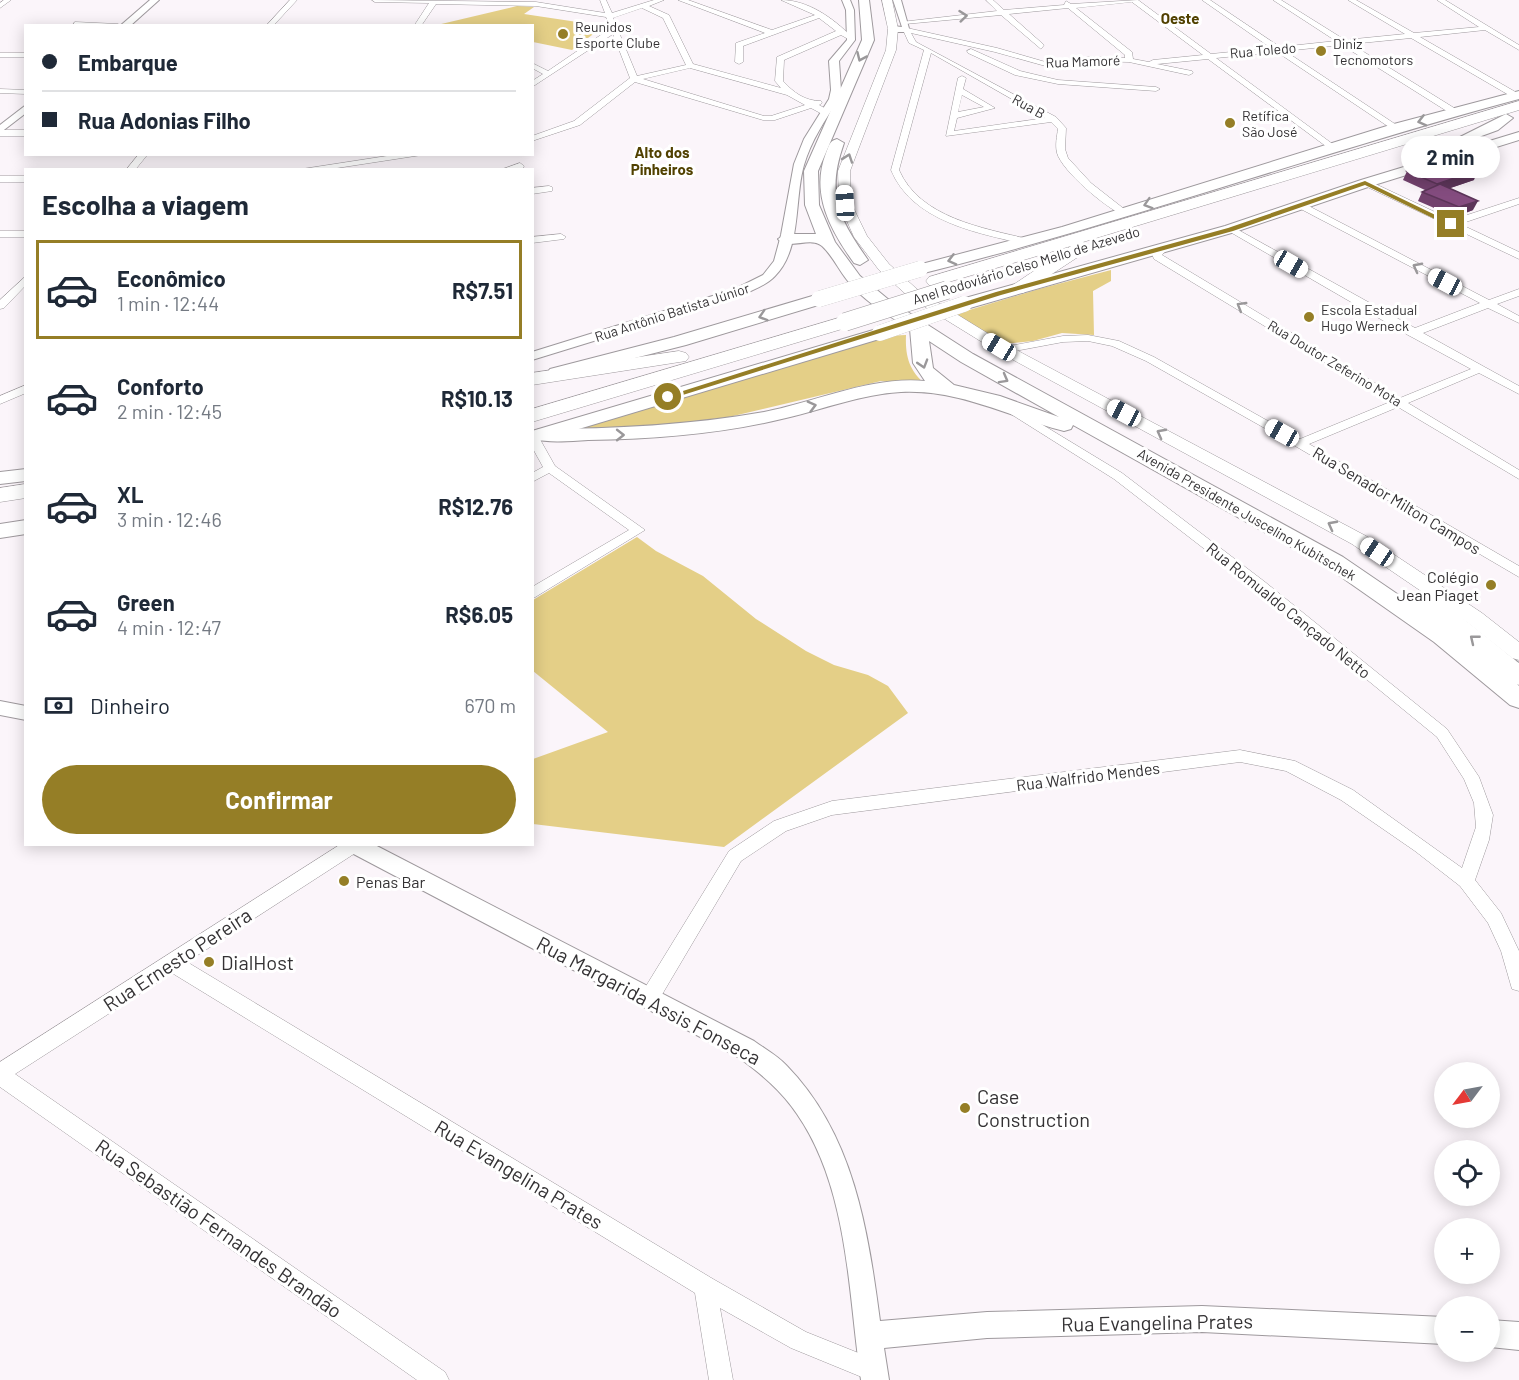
<!DOCTYPE html>
<html lang="pt">
<head>
<meta charset="utf-8">
<style>
  :root { --surface:#fff; --page:#f2f2f3; --text:#1f2937; --muted:#747a83; --line:#e0e1e3; --accent:#957e26 }
  body { margin:0; font-family:Barlow,sans-serif; background:var(--page); color:var(--text); height:100vh; display:flex; flex-direction:column; font-size:22px; white-space:nowrap }
  * { box-sizing:border-box; margin:0 }
  p { font-size:20px; color:var(--muted) }
  .icon { flex:none; width:33px; height:33px; fill:none; stroke:currentColor; stroke-width:2; stroke-linecap:round; stroke-linejoin:round }
  .map { position:relative; flex:1; overflow:hidden }
  .sheet { position:absolute; left:24px; top:168px; width:510px; height:678px; display:flex; flex-direction:column; background:var(--surface); border-radius:0px; box-shadow:0 3px 15px #0003 }
  .sheet>* { flex:none }
  .top-card { position:absolute; left:24px; top:24px; width:510px; height:132px; border-radius:0px; box-shadow:0 3px 15px #0003; display:grid; align-content:center; height:132px; padding:0 18px; background:var(--surface) }
  .needle { width:39px; rotate:238deg }
  .controls { position:absolute; left:1434px; top:1062px; display:grid; gap:12px }
  .controls a { display:grid; place-items:center; width:66px; height:66px; border-radius:50%; background:var(--surface); box-shadow:0 3px 15px #0003; font-size:30px }
  .end { position:absolute; width:27px; height:27px; margin:-14px; border:8px solid #957e26; background:#fff; box-shadow:0 0 0 3px #fff }
  .from { border-radius:50% }
  .bubble { position:absolute; height:42px; border-radius:21px; background:var(--surface); box-shadow:0 3px 15px #0003; font-size:20px; font-weight:700; line-height:42px; text-align:center }
  .car { position:absolute; width:18px; height:36px; margin:-18px -9px; border-radius:8px; box-shadow:0 0 4px 2px #0007; background:linear-gradient(#fff 24%,#345 0 40%,#fff 0 76%,#345 0 86%,#fff 0) }
  .top-card b { display:flex; align-items:center; gap:21px; height:57px; font-size:22px }
  .top-card b+b { border-top:2px solid var(--line) }
  .top-card i { width:15px; height:15px; background:var(--text) }
  ul { padding:0; list-style:none }
  li { display:flex; align-items:center; gap:18px; height:99px; margin:0 12px 9px; padding:0 6px; border:3px solid transparent; border-radius:0px }
  li div { flex:1 }
  li b { display:block; font-size:22px }
  li em { font-style:normal; font-weight:700 }
  li.current { border-color:var(--accent) }
  li>.icon { width:54px; height:54px; stroke-width:1.5 }
  h2 { padding:0 18px; font-size:27px; line-height:72px }
  .pay { display:flex; align-items:center; gap:15px; height:66px; padding:0 18px; font-size:22px }
  .pay p { margin-inline-start:auto }
  .button { display:flex; gap:12px; margin-top:auto; padding:12px 18px }
  .button a { flex:1; height:69px; border-radius:36px; background:var(--accent); color:#fff; font-size:24px; font-weight:700; line-height:69px; text-align:center }
  .map>svg:first-child { display:block }
  .green { fill:#e4cf87 }
  .lines { fill:none; stroke-linecap:round; stroke-linejoin:round }
  .minor-casing { stroke:#9e999d; stroke-width:1 }
  .tertiary-casing { stroke:#9e999d; stroke-width:2 }
  .secondary-casing { stroke:#9e999d; stroke-width:1 }
  .primary-casing { stroke:#9e999d; stroke-width:2 }
  .trunk-casing { stroke:#9e999d; stroke-width:2 }
  .motorway-casing { stroke:#9e999d; stroke-width:1 }
  .minor { fill:#fff; fill-rule:evenodd }
  .tertiary { fill:#fff; fill-rule:evenodd }
  .secondary { fill:#fff; fill-rule:evenodd }
  .primary { fill:#fff; fill-rule:evenodd }
  .trunk { fill:#fff; fill-rule:evenodd }
  .motorway { fill:#fff; fill-rule:evenodd }
  .primary-bridge-casing { stroke:#9e999d; stroke-width:16; stroke-linecap:butt }
  .motorway-bridge-casing { stroke:#9e999d; stroke-width:19; stroke-linecap:butt }
  .primary-bridge { stroke:#fff; stroke-width:16 }
  .motorway-bridge { stroke:#fff; stroke-width:18 }
  .wall { fill:#72416d }
  .shaded-wall { fill:#5c3559 }
  .building { fill:#844c7f; stroke:#5c3559; stroke-width:1.5 }
  .oneway { stroke:#9a989a }
  .route { fill:#957e26 }
  .poi-dot { fill:#957e26; stroke:#fff; stroke-width:2 }
  .labels { text-anchor:middle; dominant-baseline:central; stroke-width:6; stroke-linejoin:round; paint-order:stroke }
  .far-poi-label { font-size:14px; fill:#343234; stroke:#fff; text-anchor:start }
  .far-street-label { font-size:14px; fill:#343234; stroke:#fff }
  .far-neighbourhood-label { font-size:15px; font-weight:bold; fill:#514100; stroke:#fff }
  .street-label { font-size:16px; fill:#343234; stroke:#fff }
  .poi-label { font-size:16px; fill:#343234; stroke:#fff; text-anchor:end }
  .near-street-label { font-size:20px; fill:#343234; stroke:#fff }
  .near-poi-label { font-size:20px; fill:#343234; stroke:#fff; text-anchor:start }
</style>
</head>
<body>
<div class="map">
<svg width="1519" height="1380" viewBox="0 0 1519 1380">
  <rect width="100%" height="100%" fill="#fbf5fa"/>
  <g class="green">
    <polygon points="517,6 534,7 524,14 604,26 572,50 533,42 532,26 437,25"/>
    <polygon points="1111,270 1111,281 1093,291 1094,335 1062,333 1033,341 1004,344 956,314 1039,289"/>
    <path d="M906,335C905,358 910,373 929,387L881,381L729,417L627,430L558,433L865,337Z"/>
    <polygon points="637,537 656,551 703,576 756,619 806,651 834,665 868,675 888,686 908,713 724,847 533,824 533,759 608,732 533,671 533,600"/>
  </g>
  <g class="lines">
    <defs>
      <g id="minor">
        <polygon points="4,0 11,0 0,8 0,3"/>
        <polygon points="290,0 297,0 273,26 266,26"/>
        <path d="M372,0L536,2L605,13L600,0H606L612,13L654,0H664L649,6L669,15L693,64L781,88L775,81L777,57L836,31L819,18L743,46V62L739,64L735,62L736,43L765,33L678,0H688L772,30L815,15L781,0C808,0 833,18 852,37L848,39L841,35L784,60L783,81C794,93 805,101 821,101L822,103L819,105L828,110V114H822L811,108L775,120H763L635,82L580,125L532,141V136L574,121L630,78L613,34L532,87V81L543,74L532,68V63L548,71L611,28L606,17L536,6L436,4L421,26H414L429,3L375,2ZM642,8L663,18L686,65L637,76L613,18ZM690,68L787,95L805,105L771,116H764L643,79Z"/>
        <path d="M986,0H993L1004,10L1064,5L1066,1L1071,4L1138,0L1211,54L1271,48L1202,0H1210L1280,47L1336,41L1273,0H1281L1345,40L1405,34L1348,0H1356L1414,33L1479,27L1437,0H1445L1519,45V50L1485,30L1420,37L1519,94V98H1514L1411,38L1351,44L1459,111V115H1453L1342,45L1285,51L1398,126L1399,128L1395,131L1277,52L1216,58L1334,145V149L1331,150L1208,59L1157,64L1192,71L1193,73L1189,75L1129,62L1089,61L1049,67L995,52L911,33L916,42L1056,117L1066,128L1065,149L1068,158L1091,183L1128,212L1123,215C1106,208 1062,171 1057,153C1055,145 1057,136 1058,129L1051,122L946,136L958,78L962,76L966,78L963,89L995,108L957,118L954,131L1045,118L931,53L899,170C920,218 983,228 1028,239V243L1025,244C976,233 912,221 891,170L924,50L909,43L903,30L907,28L997,48L1049,63L1089,57L1125,58V55L1068,8L1009,14L1044,45L1041,49L1001,15L905,24L901,22L997,11ZM1132,2L1203,55L1153,60L1149,62L1133,59L1132,52L1076,8ZM962,95L984,107L958,112Z"/>
        <polygon points="75,22 118,24 121,26 72,26"/>
        <polygon points="971,49 1020,71 1058,80 1156,87 1160,89 1156,91 1058,84 1015,75 968,53 967,51"/>
        <rect x="0" y="53" width="26" height="4"/>
        <polygon points="0,89 26,90 26,94 0,93"/>
        <rect x="0" y="130" width="26" height="6"/>
        <polygon points="139,154 148,154 135,170 126,170"/>
        <polygon points="400,154 428,154 324,170 296,170"/>
        <polygon points="520,163 524,166 523,168 500,170"/>
        <rect x="0" y="176" width="26" height="6"/>
        <polygon points="1363,181 1369,181 1452,220 1519,198 1519,204 1460,224 1519,252 1519,259 1363,185"/>
        <polygon points="549,186 552,187 552,191 532,194 532,188"/>
        <polygon points="1297,203 1303,203 1489,300 1519,289 1519,296 1497,304 1519,316 1519,323 1488,308 1423,333 1519,386 1519,394 1479,373 1408,403 1519,470 1519,479 1398,407 1309,444 1519,566 1519,577 1261,426 1146,361 1112,346 1088,341 1063,342 1015,351 1000,350 995,347 1000,344 1015,345 1063,336 1088,335 1119,341 1154,357 1300,439 1390,402 1154,259 1152,254 1162,246 1167,249 1162,255 1400,398 1471,369 1408,335 1225,229 1233,227 1415,328 1480,303 1297,207"/>
        <rect x="0" y="231" width="26" height="6"/>
        <polygon points="561,234 566,237 564,239 532,243 532,237"/>
        <polygon points="26,276 26,285 4,308 0,309 0,300"/>
        <polygon points="26,385 26,393 0,404 0,396"/>
        <polygon points="1010,405 1122,473 1265,582 1447,729 1479,777 1493,815 1489,840 1475,880 1501,913 1519,951 1519,991 1512,989 1501,951 1488,923 1460,886 1415,851 1341,800 1286,771 1240,762 832,815 786,831 741,861 657,1003 650,1006 643,1003 641,997 643,991 729,851 774,821 832,801 1240,750 1295,761 1353,790 1462,868 1476,827 1474,803 1464,779 1437,737 1255,588 1114,479 1006,411 1006,407"/>
        <polygon points="532,434 537,434 555,466 645,530 532,599 532,587 629,530 549,473 532,482 532,473 543,467 532,447"/>
        <polygon points="341,844 362,845 360,850 187,962 713,1279 806,1332 881,1362 885,1370 881,1378 869,1380 791,1348 720,1308 733,1380 709,1380 695,1293 172,973 15,1074 445,1372 449,1380 417,1380 0,1087 0,1062"/>
      </g>
      <g id="tertiary">
        <polygon points="150,0 159,0 130,26 120,26"/>
        <path d="M842,0H850L854,10L855,40L839,61L841,90L839,99C825,120 811,141 804,165C794,199 802,249 775,276C767,285 754,289 743,295L532,360V352L735,289L763,275L774,261L781,235L794,164L804,139L829,99L831,90L829,61L847,40L846,10Z"/>
        <polygon points="893,0 901,0 910,32 893,32 889,29 893,26 902,27"/>
        <polygon points="26,105 26,113 0,133 0,125"/>
        <polygon points="0,701 26,706 26,720 0,715"/>
        <path d="M343,844H373L754,1041C765,1049 778,1056 787,1066C854,1135 868,1230 880,1321L987,1312L1202,1306L1444,1317V1344L1202,1332L987,1338L884,1348L889,1380H861C848,1293 849,1189 797,1114C781,1090 760,1073 738,1057L346,850Z"/>
        <polygon points="1490,1320 1519,1322 1519,1350 1490,1347"/>
      </g>
      <polygon id="secondary" points="882,0 892,0 898,29 896,50 850,171 851,203 867,236 889,264 919,291 1005,344 1366,536 1482,613 1519,642 1519,660 1512,658 1468,623 1352,544 995,350 909,297 879,270 854,237 839,203 838,171 886,50 888,29"/>
      <g id="primary">
        <path d="M1519,91V99C1318,153 1122,224 920,274L912,269L914,266L1062,227L1390,125Z"/>
        <polygon points="1506,114 1513,118 1498,130 1465,142 1458,138"/>
        <polygon points="1519,132 1519,140 1371,186 1235,232 970,308 958,308 956,304 958,300 1225,226 1361,180"/>
        <polygon points="819,294 827,299 825,303 686,345 556,378 550,377 547,373 550,369 674,337"/>
        <polygon points="880,328 886,329 889,333 886,337 532,443 532,431"/>
        <polygon points="26,469 26,481 0,484 0,472"/>
        <polygon points="26,520 26,534 0,538 0,524"/>
      </g>
      <g id="trunk">
        <path d="M859,0H869L874,40L818,171L819,205L835,242L860,276L889,300L973,354L1343,557L1409,602L1408,600L1411,595C1414,594 1418,592 1420,593C1437,594 1502,650 1519,663V685L1517,684L1519,686V708L1510,705L1434,642L1327,567L1073,425L1071,429L1064,431C1009,417 960,389 901,392C862,394 824,409 786,418C721,434 654,439 588,440C570,441 550,443 533,439L532,432L540,429C615,429 690,425 764,412C817,402 870,376 925,381L913,363L910,329C888,315 863,301 847,280C839,270 832,255 822,246C810,236 788,251 778,239L786,234H816L805,205L804,171L862,40ZM929,341L961,362L1059,417L1000,396L954,385L933,368Z"/>
        <path d="M837,139L844,143C826,194 838,217 868,260L860,265L854,263C831,231 810,194 826,153C829,146 829,141 837,139Z"/>
      </g>
      <g id="motorway">
        <polygon points="1519,101 1519,110 1083,242 1090,247 1087,251 1023,293 1009,293 1007,289 1071,246 935,286 929,285 926,281 929,277"/>
        <polygon points="845,316 852,318 855,322 852,326 532,422 532,409"/>
        <polygon points="679,351 686,353 689,357 686,361 532,385 532,373"/>
        <polygon points="26,484 26,498 0,502 0,488"/>
      </g>
    </defs>
    <use href="#minor" class="minor-casing"/>
    <use href="#tertiary" class="tertiary-casing"/>
    <use href="#secondary" class="secondary-casing"/>
    <use href="#primary" class="primary-casing"/>
    <use href="#trunk" class="trunk-casing"/>
    <use href="#motorway" class="motorway-casing"/>
    <use href="#minor" class="minor"/>
    <use href="#tertiary" class="tertiary"/>
    <use href="#secondary" class="secondary"/>
    <use href="#primary" class="primary"/>
    <use href="#trunk" class="trunk"/>
    <use href="#motorway" class="motorway"/>
    <defs>
      <g id="primary-bridge">
        <polyline points="819,299 920,269"/>
        <polyline points="880,333 964,304"/>
      </g>
      <polyline id="motorway-bridge" points="845,322 947,290"/>
    </defs>
    <use href="#primary-bridge" class="primary-bridge-casing"/>
    <use href="#motorway-bridge" class="motorway-bridge-casing"/>
    <use href="#primary-bridge" class="primary-bridge"/>
    <use href="#motorway-bridge" class="motorway-bridge"/>
  </g>
  <polygon class="wall" points="1407,171 1474,180 1450,188 1473,210 1455,217 1418,201 1422,192 1425,190 1403,180"/>
  <g class="shaded-wall">
    <polygon points="1478,170 1474,180 1433,194 1437,184"/>
    <polygon points="1478,201 1473,210 1455,217 1459,207"/>
  </g>
  <g class="building">
    <polygon points="1447,157 1478,170 1437,184 1407,171"/>
    <polygon points="1440,184 1478,201 1459,207 1422,192"/>
  </g>
  <defs><path id="oneway-chevron" d="M-2-3.5L2.5 0L-2 3.5" fill="none" stroke-width="1.6" stroke-linecap="round" stroke-linejoin="round" transform="scale(1.5)"/></defs>
  <g class="oneway">
    <use href="#oneway-chevron" transform="translate(963 16) rotate(-6)"/>
    <use href="#oneway-chevron" transform="translate(861 57) rotate(114)"/>
    <use href="#oneway-chevron" transform="translate(1422 121) rotate(166)"/>
    <use href="#oneway-chevron" transform="translate(848 158) rotate(-71)"/>
    <use href="#oneway-chevron" transform="translate(1148 204) rotate(163)"/>
    <use href="#oneway-chevron" transform="translate(952 260) rotate(165)"/>
    <use href="#oneway-chevron" transform="translate(1417 267) rotate(-152)"/>
    <use href="#oneway-chevron" transform="translate(1241 306) rotate(-149)"/>
    <use href="#oneway-chevron" transform="translate(763 316) rotate(163)"/>
    <use href="#oneway-chevron" transform="translate(923 364) rotate(73)"/>
    <use href="#oneway-chevron" transform="translate(1004 379) rotate(29)"/>
    <use href="#oneway-chevron" transform="translate(812 406) rotate(-15)"/>
    <use href="#oneway-chevron" transform="translate(1161 433) rotate(-152)"/>
    <use href="#oneway-chevron" transform="translate(620 435)"/>
    <use href="#oneway-chevron" transform="translate(1332 525) rotate(-152)"/>
    <use href="#oneway-chevron" transform="translate(1474 639) rotate(-141)"/>
  </g>
  <polygon class="route" points="1365,181 1454,224 1449,226 1365,185 1233,231 1001,295 670,399 664,397 996,292 1228,228"/>
  <g class="poi-dot">
    <circle cx="563" cy="34" r="6"/>
    <circle cx="1321" cy="51" r="6"/>
    <circle cx="1230" cy="123" r="6"/>
    <circle cx="1309" cy="317" r="6"/>
    <circle cx="1491" cy="585" r="6"/>
    <circle cx="344" cy="881" r="6"/>
    <circle cx="209" cy="962" r="6"/>
    <circle cx="965" cy="1108" r="6"/>
  </g>
  <g class="labels">
    <g class="far-poi-label">
      <text x="575" y="26">Reunidos<tspan x="575" dy="16">Esporte Clube</tspan></text>
      <text x="1333" y="43">Diniz<tspan x="1333" dy="16">Tecnomotors</tspan></text>
      <text x="1242" y="115">Retífica<tspan x="1242" dy="16">São José</tspan></text>
      <text x="1321" y="309">Escola Estadual<tspan x="1321" dy="16">Hugo Werneck</tspan></text>
    </g>
    <g class="far-street-label">
      <text transform="translate(1263 50) rotate(-5)">Rua Toledo</text>
      <text transform="translate(1083 61) rotate(-2)">Rua Mamoré</text>
      <text transform="translate(1029 106) rotate(29)">Rua B</text>
      <text transform="translate(1026 265) rotate(-17)">Anel Rodoviário Celso Mello de Azevedo</text>
      <text transform="translate(672 312) rotate(-18)">Rua Antônio Batista Júnior</text>
      <text transform="translate(1335 363) rotate(31)">Rua Doutor Zeferino Mota</text>
      <text transform="translate(1247 514) rotate(30)">Avenida Presidente Juscelino Kubitschek</text>
    </g>
    <g class="far-neighbourhood-label">
      <text x="1180" y="18">Oeste</text>
      <text x="662" y="152">Alto dos<tspan x="662" dy="17">Pinheiros</tspan></text>
    </g>
    <g class="street-label">
      <text transform="translate(1397 500) rotate(31)">Rua Senador Milton Campos</text>
      <text transform="translate(1289 610) rotate(39)">Rua Romualdo Cançado Netto</text>
      <text transform="translate(1088 776) rotate(-7)">Rua Walfrido Mendes</text>
    </g>
    <g class="poi-label">
      <text x="1479" y="576">Colégio<tspan x="1479" dy="18">Jean Piaget</tspan></text>
      <text x="356" y="881" text-anchor="start">Penas Bar</text>
    </g>
    <g class="near-street-label">
      <text transform="translate(177 959) rotate(-33)">Rua Ernesto Pereira</text>
      <text transform="translate(649 1000) rotate(28)">Rua Margarida Assis Fonseca</text>
      <text transform="translate(519 1174) rotate(31)">Rua Evangelina Prates</text>
      <text transform="translate(219 1228) rotate(35)">Rua Sebastião Fernandes Brandão</text>
      <text transform="translate(1157 1322) rotate(-1)">Rua Evangelina Prates</text>
    </g>
    <g class="near-poi-label">
      <text x="221" y="962">DialHost</text>
      <text x="977" y="1096">Case<tspan x="977" dy="23">Construction</tspan></text>
    </g>
  </g>
</svg>
<div class="controls">
<a><svg class="needle" viewBox="-14 -14 28 28"><path d="M0-13l5 13h-10z" fill="#e53935"/><path d="M0 13l5-13h-10z" fill="#747a83"/></svg></a>
<a><svg class="icon" aria-label="locate" viewBox="0 0 24 24"><circle cx="12" cy="12" r="6"/><path d="M12 2v4M12 18v4M2 12h4M18 12h4"/></svg></a>
<a>+</a>
<a>−</a>
</div>
<i class="end from" style="left:668px;top:397px"></i>
<i class="end" style="left:1451px;top:224px"></i>
<div class="bubble" style="left:1401px;top:136px;width:99px">2 min</div>
<i class="car" style="left:845px;top:203px;rotate:357deg"></i>
<i class="car" style="left:1291px;top:264px;rotate:120deg"></i>
<i class="car" style="left:1445px;top:282px;rotate:298deg"></i>
<i class="car" style="left:999px;top:347px;rotate:301deg"></i>
<i class="car" style="left:1124px;top:413px;rotate:298deg"></i>
<i class="car" style="left:1282px;top:433px;rotate:299deg"></i>
<i class="car" style="left:1377px;top:552px;rotate:304deg"></i>
<div class="top-card">
<b><i class="from"></i>Embarque</b>
<b><i></i>Rua Adonias Filho</b>
</div>
<section class="sheet">
<h2>Escolha a viagem</h2>
<ul>
<li class="current"><svg class="icon" aria-label="car" viewBox="0 0 24 24"><path d="M5 17H2v-5l4-1 3-4h7l3 4 3 1v5h-3M9 17h6M6 11h13"/><circle cx="7" cy="17" r="2"/><circle cx="17" cy="17" r="2"/></svg><div><b>Econômico</b><p>1 min · 12:44</p></div><em>R$7.51</em></li>
<li><svg class="icon" aria-label="car" viewBox="0 0 24 24"><path d="M5 17H2v-5l4-1 3-4h7l3 4 3 1v5h-3M9 17h6M6 11h13"/><circle cx="7" cy="17" r="2"/><circle cx="17" cy="17" r="2"/></svg><div><b>Conforto</b><p>2 min · 12:45</p></div><em>R$10.13</em></li>
<li><svg class="icon" aria-label="car" viewBox="0 0 24 24"><path d="M5 17H2v-5l4-1 3-4h7l3 4 3 1v5h-3M9 17h6M6 11h13"/><circle cx="7" cy="17" r="2"/><circle cx="17" cy="17" r="2"/></svg><div><b>XL</b><p>3 min · 12:46</p></div><em>R$12.76</em></li>
<li><svg class="icon" aria-label="car" viewBox="0 0 24 24"><path d="M5 17H2v-5l4-1 3-4h7l3 4 3 1v5h-3M9 17h6M6 11h13"/><circle cx="7" cy="17" r="2"/><circle cx="17" cy="17" r="2"/></svg><div><b>Green</b><p>4 min · 12:47</p></div><em>R$6.05</em></li>
</ul>
<div class="pay"><svg class="icon" aria-label="cash" viewBox="0 0 24 24"><path d="M3 7h18v10H3z"/><circle cx="12" cy="12" r="2"/></svg>Dinheiro<p>670 m</p></div>
<div class="button"><a>Confirmar</a></div>
</section>
</div>
</body>
</html>
